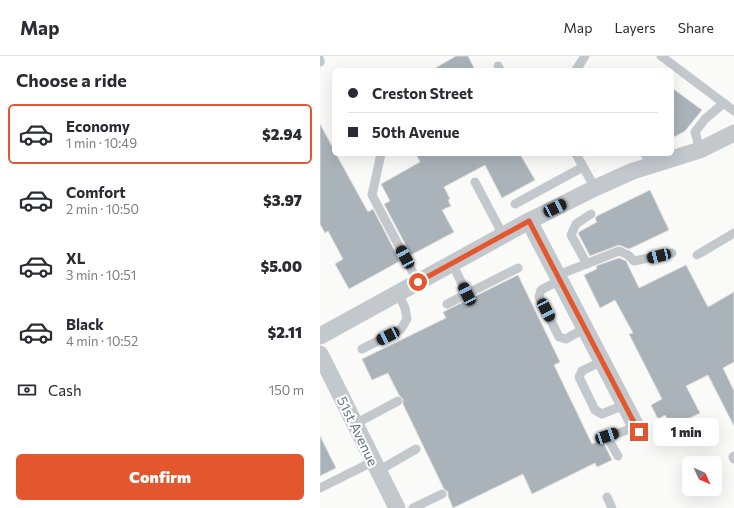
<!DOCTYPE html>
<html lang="en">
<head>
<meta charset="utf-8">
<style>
  :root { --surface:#fff; --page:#f7f7f7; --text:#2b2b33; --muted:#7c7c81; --line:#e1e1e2; --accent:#e4572e }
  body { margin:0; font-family:Commissioner,sans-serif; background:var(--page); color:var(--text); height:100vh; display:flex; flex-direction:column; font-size:15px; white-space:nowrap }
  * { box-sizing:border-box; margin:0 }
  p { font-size:13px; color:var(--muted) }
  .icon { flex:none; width:22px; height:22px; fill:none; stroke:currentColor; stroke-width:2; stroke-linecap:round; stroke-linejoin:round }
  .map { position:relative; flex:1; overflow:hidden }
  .drawer { display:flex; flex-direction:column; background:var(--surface); width:320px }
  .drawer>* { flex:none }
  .top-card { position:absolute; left:12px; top:12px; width:342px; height:88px; border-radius:6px; box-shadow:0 4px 16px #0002; display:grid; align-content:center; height:88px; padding:0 16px; background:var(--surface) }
  .needle { width:26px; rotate:135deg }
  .fabs { position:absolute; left:362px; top:400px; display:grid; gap:8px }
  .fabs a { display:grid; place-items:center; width:40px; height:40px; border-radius:6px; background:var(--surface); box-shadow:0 4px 16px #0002; font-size:20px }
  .end { position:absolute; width:18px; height:18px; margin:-9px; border:5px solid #e4572e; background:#fff; box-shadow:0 0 0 2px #fff }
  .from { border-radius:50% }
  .bubble { position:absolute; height:28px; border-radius:6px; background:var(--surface); box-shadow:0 4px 16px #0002; font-size:13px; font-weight:800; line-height:28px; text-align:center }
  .car { position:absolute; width:12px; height:24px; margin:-12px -6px; border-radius:5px; box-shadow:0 0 3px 1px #0007; background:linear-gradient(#222 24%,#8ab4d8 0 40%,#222 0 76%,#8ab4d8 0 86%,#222 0) }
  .top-card b { display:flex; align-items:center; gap:14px; height:38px; font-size:15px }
  .top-card b+b { border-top:1px solid var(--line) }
  .top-card i { width:10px; height:10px; background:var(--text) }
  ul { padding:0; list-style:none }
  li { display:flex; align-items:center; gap:12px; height:60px; margin:0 8px 6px; padding:0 8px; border:2px solid transparent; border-radius:6px }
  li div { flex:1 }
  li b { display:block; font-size:15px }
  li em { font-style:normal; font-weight:800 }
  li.on { border-color:var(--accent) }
  li>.icon { width:36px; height:36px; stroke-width:1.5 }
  h2 { padding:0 16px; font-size:18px; line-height:48px }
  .pay { display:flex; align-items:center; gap:10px; height:44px; padding:0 16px; font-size:15px }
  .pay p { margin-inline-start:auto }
  .primary-button { display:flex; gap:8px; margin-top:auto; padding:8px 16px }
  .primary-button a { flex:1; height:46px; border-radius:6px; background:var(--accent); color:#fff; font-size:16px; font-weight:800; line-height:46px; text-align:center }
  header { display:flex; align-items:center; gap:24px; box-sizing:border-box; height:56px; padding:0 20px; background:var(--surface); border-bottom:1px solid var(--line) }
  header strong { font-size:19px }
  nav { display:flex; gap:22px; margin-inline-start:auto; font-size:14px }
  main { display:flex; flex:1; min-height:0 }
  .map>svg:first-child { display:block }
  .building { fill:#aab3b9; stroke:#dcdcda }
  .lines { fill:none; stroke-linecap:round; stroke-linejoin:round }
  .service { stroke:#c3c8cc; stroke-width:9 }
  .minor { stroke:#c3c8cc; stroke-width:17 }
  .route { stroke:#e4572e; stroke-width:5 }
  .labels { text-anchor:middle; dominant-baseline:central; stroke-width:4; stroke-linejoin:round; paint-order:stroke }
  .street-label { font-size:14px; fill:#657683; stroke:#fff }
</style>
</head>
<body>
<header>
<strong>Map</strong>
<nav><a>Map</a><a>Layers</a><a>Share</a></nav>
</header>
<main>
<section class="drawer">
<h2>Choose a ride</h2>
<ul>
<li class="on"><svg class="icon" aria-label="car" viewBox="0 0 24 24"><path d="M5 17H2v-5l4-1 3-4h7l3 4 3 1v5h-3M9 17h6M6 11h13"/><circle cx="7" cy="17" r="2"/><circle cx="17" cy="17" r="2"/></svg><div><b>Economy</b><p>1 min · 10:49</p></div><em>$2.94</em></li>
<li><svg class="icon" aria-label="car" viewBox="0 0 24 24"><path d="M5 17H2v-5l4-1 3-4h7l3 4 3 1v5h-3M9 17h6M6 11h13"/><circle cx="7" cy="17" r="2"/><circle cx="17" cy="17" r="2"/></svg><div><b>Comfort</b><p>2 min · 10:50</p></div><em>$3.97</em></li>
<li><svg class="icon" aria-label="car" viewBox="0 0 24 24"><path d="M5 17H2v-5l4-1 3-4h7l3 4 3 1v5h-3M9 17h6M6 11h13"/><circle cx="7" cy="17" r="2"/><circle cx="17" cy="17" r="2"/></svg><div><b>XL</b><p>3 min · 10:51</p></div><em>$5.00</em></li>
<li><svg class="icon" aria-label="car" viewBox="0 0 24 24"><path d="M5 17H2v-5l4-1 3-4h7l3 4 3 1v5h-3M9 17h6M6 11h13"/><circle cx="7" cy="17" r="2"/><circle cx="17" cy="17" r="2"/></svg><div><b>Black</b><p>4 min · 10:52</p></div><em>$2.11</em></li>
</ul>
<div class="pay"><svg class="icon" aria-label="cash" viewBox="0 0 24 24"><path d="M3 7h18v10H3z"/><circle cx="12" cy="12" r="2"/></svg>Cash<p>150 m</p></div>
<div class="primary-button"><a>Confirm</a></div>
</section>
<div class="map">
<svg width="414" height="452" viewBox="0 0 414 452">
  <rect width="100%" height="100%" fill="#fafaf8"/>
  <g class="building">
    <polygon points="136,0 148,0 155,14 112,14"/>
    <polygon points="352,32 382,54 365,75 352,82"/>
    <polygon points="0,68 14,94 14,98 16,98 48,156 53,153 80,205 29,233 15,208 23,203 8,175 5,177 0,168"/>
    <polygon points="96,98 200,98 215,124 182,142 165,109 124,131 130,143 128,144 131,150 122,154 134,176 91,199 64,148 70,145 61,128 100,106"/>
    <polygon points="330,134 349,174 309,193 299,189 270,200 258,177 259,176 277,166 275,162 277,160"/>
    <polygon points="299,202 306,205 319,232 366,209 388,251 414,236 414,306 403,312 414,335 414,370 388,319 366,330 380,357 355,369 351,362 348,364 345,359 338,363 331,349 342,343 309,278 313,277 295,244 280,252 264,219 277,213 276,210"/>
    <polygon points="198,219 240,306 234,309 272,388 282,384 292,404 277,411 275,407 212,438 203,418 133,452 128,440 128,436 124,433 83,348 83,343 79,339 68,317 52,324 42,303 126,262 123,256"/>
    <polygon points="0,380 16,412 0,420"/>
  </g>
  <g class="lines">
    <g class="service">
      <polyline points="341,0 414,55"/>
      <polyline points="0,4 0,6"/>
      <polyline points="178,10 180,14"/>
      <polyline points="256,14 265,0"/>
      <polyline points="380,94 375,76 385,63 404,47"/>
      <polyline points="61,98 52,139 98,226"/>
      <polyline points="256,98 275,132"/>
      <polyline points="325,98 330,109"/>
      <polyline points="155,126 183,179"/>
      <polyline points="195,148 263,111"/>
      <polyline points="377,199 414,177"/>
      <polyline points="132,207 147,238"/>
      <polyline points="267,208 251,179 256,168 271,158"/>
      <polyline points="238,219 299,195 308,199 314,205 352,197"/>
      <polyline points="240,224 221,234 219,241 239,281 246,283 265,272"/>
      <polyline points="127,248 198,212"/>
      <polyline points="42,293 81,273 87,263 85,252 78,237"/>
      <polyline points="282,305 262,315 259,321 275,354 282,358 304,349"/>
      <polyline points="35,368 78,345"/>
      <polyline points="298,400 287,381 316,371"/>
      <polyline points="414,400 413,401 414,403"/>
      <polyline points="58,415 96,393"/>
      <polyline points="0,432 54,405"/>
      <polyline points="287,441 292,452"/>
      <polyline points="93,452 122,438"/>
    </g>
    <g class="minor">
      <polyline points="209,165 319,376"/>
      <polyline points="0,280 209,165 275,132 313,115 380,94 414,77"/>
      <polyline points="0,298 77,452"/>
    </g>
  </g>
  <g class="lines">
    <polyline class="route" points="98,226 209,165 319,376"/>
  </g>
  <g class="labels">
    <g class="street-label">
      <text transform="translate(38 375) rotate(64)">51st Avenue</text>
    </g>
  </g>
</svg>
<div class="fabs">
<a><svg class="needle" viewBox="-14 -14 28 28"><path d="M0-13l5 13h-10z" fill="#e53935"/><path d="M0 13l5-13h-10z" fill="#7c7c81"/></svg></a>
</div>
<i class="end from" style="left:98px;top:226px"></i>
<i class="end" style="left:319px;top:376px"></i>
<div class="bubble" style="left:333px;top:362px;width:66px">1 min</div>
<i class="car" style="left:235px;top:152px;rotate:64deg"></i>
<i class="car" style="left:339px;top:200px;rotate:257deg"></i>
<i class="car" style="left:85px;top:201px;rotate:332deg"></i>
<i class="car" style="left:147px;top:238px;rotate:334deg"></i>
<i class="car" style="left:226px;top:254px;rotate:153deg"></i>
<i class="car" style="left:68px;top:280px;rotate:243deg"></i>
<i class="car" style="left:287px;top:380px;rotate:71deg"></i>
<div class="top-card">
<b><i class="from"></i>Creston Street</b>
<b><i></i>50th Avenue</b>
</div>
</div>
</main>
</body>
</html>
